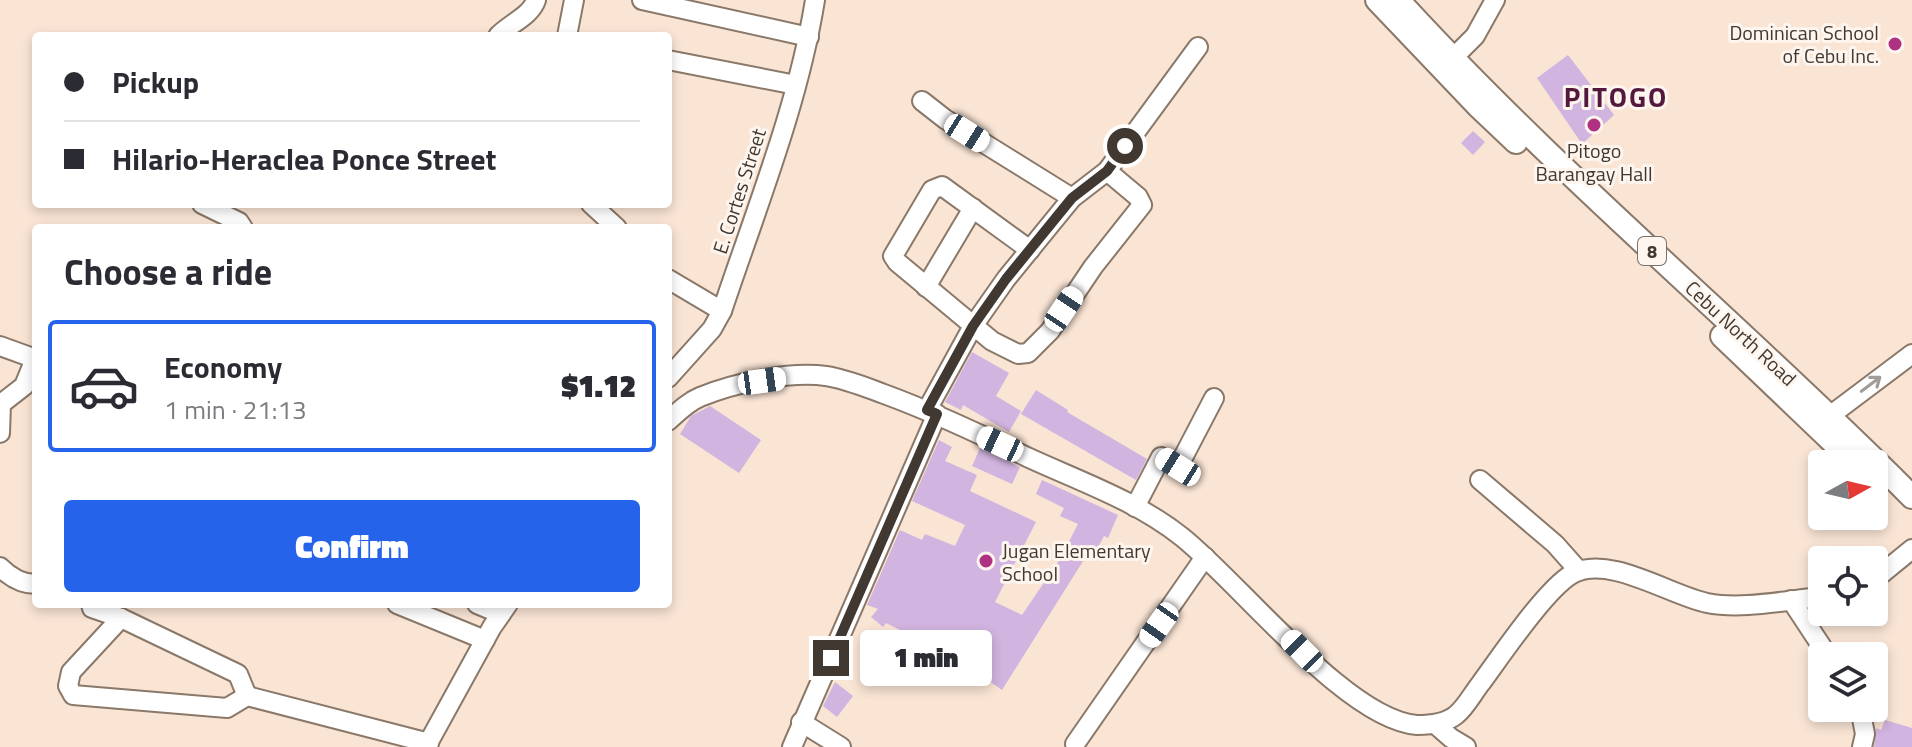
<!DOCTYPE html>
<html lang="en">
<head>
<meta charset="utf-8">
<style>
  :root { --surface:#fff; --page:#f2f2f3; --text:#2b2b33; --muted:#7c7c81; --line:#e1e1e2; --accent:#2563eb }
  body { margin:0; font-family:"Titillium Web",sans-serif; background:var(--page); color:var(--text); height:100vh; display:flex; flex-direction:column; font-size:30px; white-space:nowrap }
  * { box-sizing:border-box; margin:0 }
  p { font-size:26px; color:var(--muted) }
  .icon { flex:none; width:44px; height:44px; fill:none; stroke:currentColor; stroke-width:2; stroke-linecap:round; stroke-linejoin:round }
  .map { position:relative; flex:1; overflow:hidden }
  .sheet { position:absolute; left:32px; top:224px; width:640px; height:384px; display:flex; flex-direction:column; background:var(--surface); border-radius:8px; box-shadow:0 4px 12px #0003 }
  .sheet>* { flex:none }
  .banner { position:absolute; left:32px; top:32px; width:640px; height:176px; border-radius:8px; box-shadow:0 4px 12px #0003; display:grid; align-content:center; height:176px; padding:0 32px; background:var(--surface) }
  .needle { width:52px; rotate:82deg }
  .tools { position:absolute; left:1808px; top:450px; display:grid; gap:16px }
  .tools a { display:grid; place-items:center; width:80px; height:80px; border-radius:8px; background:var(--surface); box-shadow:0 4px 12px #0003; font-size:40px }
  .end { position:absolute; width:36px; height:36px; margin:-18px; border:10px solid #403831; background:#fff; box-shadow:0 0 0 4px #fff }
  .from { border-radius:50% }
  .bubble { position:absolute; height:56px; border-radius:8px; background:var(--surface); box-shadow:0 4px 12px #0003; font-size:26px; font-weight:800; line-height:56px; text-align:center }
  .car { position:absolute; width:24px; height:48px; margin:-24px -12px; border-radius:10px; box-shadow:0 0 6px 2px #0007; background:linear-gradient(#fff 24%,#345 0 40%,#fff 0 76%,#345 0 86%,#fff 0) }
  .banner b { display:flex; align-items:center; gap:28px; height:76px; font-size:30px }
  .banner b+b { border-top:2px solid var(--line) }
  .banner i { width:20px; height:20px; background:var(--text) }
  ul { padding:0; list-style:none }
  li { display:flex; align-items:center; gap:24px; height:132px; margin:0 16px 12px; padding:0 16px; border:4px solid transparent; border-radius:8px }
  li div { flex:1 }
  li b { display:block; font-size:30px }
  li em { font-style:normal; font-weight:800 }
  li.active { border-color:var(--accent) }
  li>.icon { width:72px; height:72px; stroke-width:1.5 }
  h2 { padding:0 32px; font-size:36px; line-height:96px }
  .primary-button { display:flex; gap:16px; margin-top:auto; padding:16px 32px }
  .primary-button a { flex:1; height:92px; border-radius:8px; background:var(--accent); color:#fff; font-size:32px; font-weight:800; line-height:92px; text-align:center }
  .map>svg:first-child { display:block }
  .building { fill:#d1b4df }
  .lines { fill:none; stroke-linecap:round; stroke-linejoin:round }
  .minor-casing { stroke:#8a7869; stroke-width:22 }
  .major-casing { stroke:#8a7869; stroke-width:26 }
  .minor { stroke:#fff; stroke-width:18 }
  .major { stroke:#fff; stroke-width:22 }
  .oneway { stroke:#a09c98 }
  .route { stroke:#403831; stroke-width:10 }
  .poi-dot { fill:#af3181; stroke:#fdf5ee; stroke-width:3 }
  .labels { text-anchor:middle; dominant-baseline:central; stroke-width:6; stroke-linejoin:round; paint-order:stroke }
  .shield { fill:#fdf5ee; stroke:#79716a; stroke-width:2 }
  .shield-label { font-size:18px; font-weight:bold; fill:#403831 }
  .poi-label { font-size:20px; fill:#403831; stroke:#fdf5ee; text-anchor:end }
  .street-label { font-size:20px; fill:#403831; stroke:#fdf5ee }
  .district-label { font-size:28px; font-weight:bold; letter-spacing:2px; fill:#54183d; stroke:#fdf5ee }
</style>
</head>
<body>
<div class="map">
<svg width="1912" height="747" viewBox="0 0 1912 747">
  <rect width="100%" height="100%" fill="#fae5d5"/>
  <g class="building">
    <polygon points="1568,55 1614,115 1582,144 1537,78"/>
    <polygon points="1473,131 1485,142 1473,155 1461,143"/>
    <polygon points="972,352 1009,373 996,396 1021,411 1009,432 963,405 961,410 945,402"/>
    <polygon points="1036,390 1068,410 1067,412 1147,459 1136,480 1021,414"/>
    <polygon points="710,406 761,440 739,473 680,434 691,416"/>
    <polygon points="939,440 952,447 945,461 977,475 970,491 1036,522 995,602 1022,615 1060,559 1078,524 1060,516 1064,508 1036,494 1042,480 1118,515 1108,538 1104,536 1095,553 1090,550 1002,690 983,677 986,673 886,623 883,627 871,617 878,609 867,605 900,530 922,540 925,534 955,546 965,525 912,501"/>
    <polygon points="980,448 1020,467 1012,484 972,466"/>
    <polygon points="835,682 853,696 837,717 823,706"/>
    <polygon points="1885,720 1912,728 1912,747 1874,747 1876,728 1881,730"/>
  </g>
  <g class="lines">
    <defs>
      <g id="minor">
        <polyline points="642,0 809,37"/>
        <path d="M498,36C509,24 531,16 536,0"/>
        <polyline points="567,36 574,0"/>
        <polyline points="668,60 796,85"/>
        <polyline points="1444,67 1475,36 1495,0"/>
        <polyline points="922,101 945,119 1072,198"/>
        <polyline points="202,204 239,222 243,228"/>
        <polyline points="591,204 617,228"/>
        <polyline points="1030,250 942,186 932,190 893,256 897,262 992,341 1018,354 1028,353 1050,331 1093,267 1142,205 1138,197 1107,171"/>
        <polyline points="668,279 722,311"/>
        <polyline points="926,287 973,208"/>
        <polyline points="0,346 36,359"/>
        <path d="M668,378L712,329L722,311C756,209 798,106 815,0"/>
        <polyline points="927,410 973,326 1006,279 1072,198 1107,171 1198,47"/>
        <path d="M668,421C678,412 688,402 700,397C734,383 790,371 826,376C846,379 865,387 884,394C933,412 980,434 1027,457C1079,481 1137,501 1182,537C1240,583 1347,720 1417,725C1429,725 1446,723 1456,715C1466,707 1473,693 1481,683C1501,656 1545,590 1572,574C1609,554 1669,595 1707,603C1743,610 1786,600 1822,597"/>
        <polyline points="1819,424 1912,354"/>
        <polyline points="0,433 1,404 24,386 35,359"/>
        <polyline points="1480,480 1555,544 1579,571"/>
        <polyline points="1135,507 1161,457 1178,467 1214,398"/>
        <path d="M0,567C10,577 22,584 36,584"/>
        <polyline points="1874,580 1912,549"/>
        <polyline points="1791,600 1828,656"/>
        <polyline points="91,604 92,608 121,618 238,674 247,696"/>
        <polyline points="397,604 485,640"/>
        <polyline points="477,604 501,614"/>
        <polyline points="121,618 71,672 68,686 73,695 227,708 247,696 429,743"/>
        <polyline points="1860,708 1865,734 1862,747"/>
        <polyline points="801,722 841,747"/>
        <polyline points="1435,724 1451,738 1466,747"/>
        <polyline points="1075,744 1205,557"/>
        <polyline points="426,747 492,627 508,604"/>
        <polyline points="792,747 937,414"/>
      </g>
      <g id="major">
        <polyline points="1377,0 1478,106 1516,142"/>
        <path d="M1398,0C1559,176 1744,328 1912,497"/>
        <polyline points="1722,336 1856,464"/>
      </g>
    </defs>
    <use href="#minor" class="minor-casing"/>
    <use href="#major" class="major-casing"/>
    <use href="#minor" class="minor"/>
    <use href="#major" class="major"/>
  </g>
  <defs><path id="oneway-shaft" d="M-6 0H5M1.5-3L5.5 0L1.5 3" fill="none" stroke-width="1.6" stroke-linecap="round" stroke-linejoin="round" transform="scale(2)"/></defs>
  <use class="oneway" href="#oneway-shaft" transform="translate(1871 384) rotate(-37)"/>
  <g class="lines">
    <polyline class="route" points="831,658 937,414 927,410 973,326 1006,279 1072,198 1107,171 1125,146"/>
  </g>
  <g class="poi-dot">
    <circle cx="1895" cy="44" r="8"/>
    <circle cx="1594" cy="125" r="8"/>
    <circle cx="986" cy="561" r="8"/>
  </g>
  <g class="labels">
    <rect class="shield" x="1638" y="237" width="28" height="28" rx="6"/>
    <g class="shield-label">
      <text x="1652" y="251">8</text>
    </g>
    <g class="poi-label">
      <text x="1879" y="32">Dominican School<tspan x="1879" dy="23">of Cebu Inc.</tspan></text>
      <text x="1594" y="150" text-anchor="middle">Pitogo<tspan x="1594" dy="23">Barangay Hall</tspan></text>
      <text x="1002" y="550" text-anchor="start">Jugan Elementary<tspan x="1002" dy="23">School</tspan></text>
    </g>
    <g class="street-label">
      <text transform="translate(739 191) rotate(-72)">E. Cortes Street</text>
      <text transform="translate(1741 333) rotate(43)">Cebu North Road</text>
    </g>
    <g class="district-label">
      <text x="1616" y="96">PITOGO</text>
    </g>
  </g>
</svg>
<div class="tools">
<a><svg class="needle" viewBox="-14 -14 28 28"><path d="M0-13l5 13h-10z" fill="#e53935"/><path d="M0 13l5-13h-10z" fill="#7c7c81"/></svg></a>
<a><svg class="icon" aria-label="locate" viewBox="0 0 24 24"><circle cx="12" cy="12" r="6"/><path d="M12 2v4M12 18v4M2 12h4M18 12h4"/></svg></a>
<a><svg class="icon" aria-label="layers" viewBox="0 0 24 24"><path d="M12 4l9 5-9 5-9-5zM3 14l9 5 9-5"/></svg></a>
</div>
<i class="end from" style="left:1125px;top:146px"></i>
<i class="end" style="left:831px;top:658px"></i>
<div class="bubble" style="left:860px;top:630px;width:132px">1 min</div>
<i class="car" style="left:967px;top:133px;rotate:122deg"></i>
<i class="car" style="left:1064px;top:309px;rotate:34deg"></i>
<i class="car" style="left:762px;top:381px;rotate:82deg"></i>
<i class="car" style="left:1000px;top:444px;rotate:295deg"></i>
<i class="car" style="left:1178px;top:467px;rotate:302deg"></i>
<i class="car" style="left:1159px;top:625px;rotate:215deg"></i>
<i class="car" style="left:1302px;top:651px;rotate:315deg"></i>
<div class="banner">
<b><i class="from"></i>Pickup</b>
<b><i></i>Hilario-Heraclea Ponce Street</b>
</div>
<section class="sheet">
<h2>Choose a ride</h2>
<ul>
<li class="active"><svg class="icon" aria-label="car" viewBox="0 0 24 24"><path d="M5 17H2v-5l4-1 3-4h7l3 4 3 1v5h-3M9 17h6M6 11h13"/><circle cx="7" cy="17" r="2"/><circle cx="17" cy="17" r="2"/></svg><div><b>Economy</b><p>1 min · 21:13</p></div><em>$1.12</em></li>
</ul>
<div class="primary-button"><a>Confirm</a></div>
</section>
</div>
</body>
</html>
